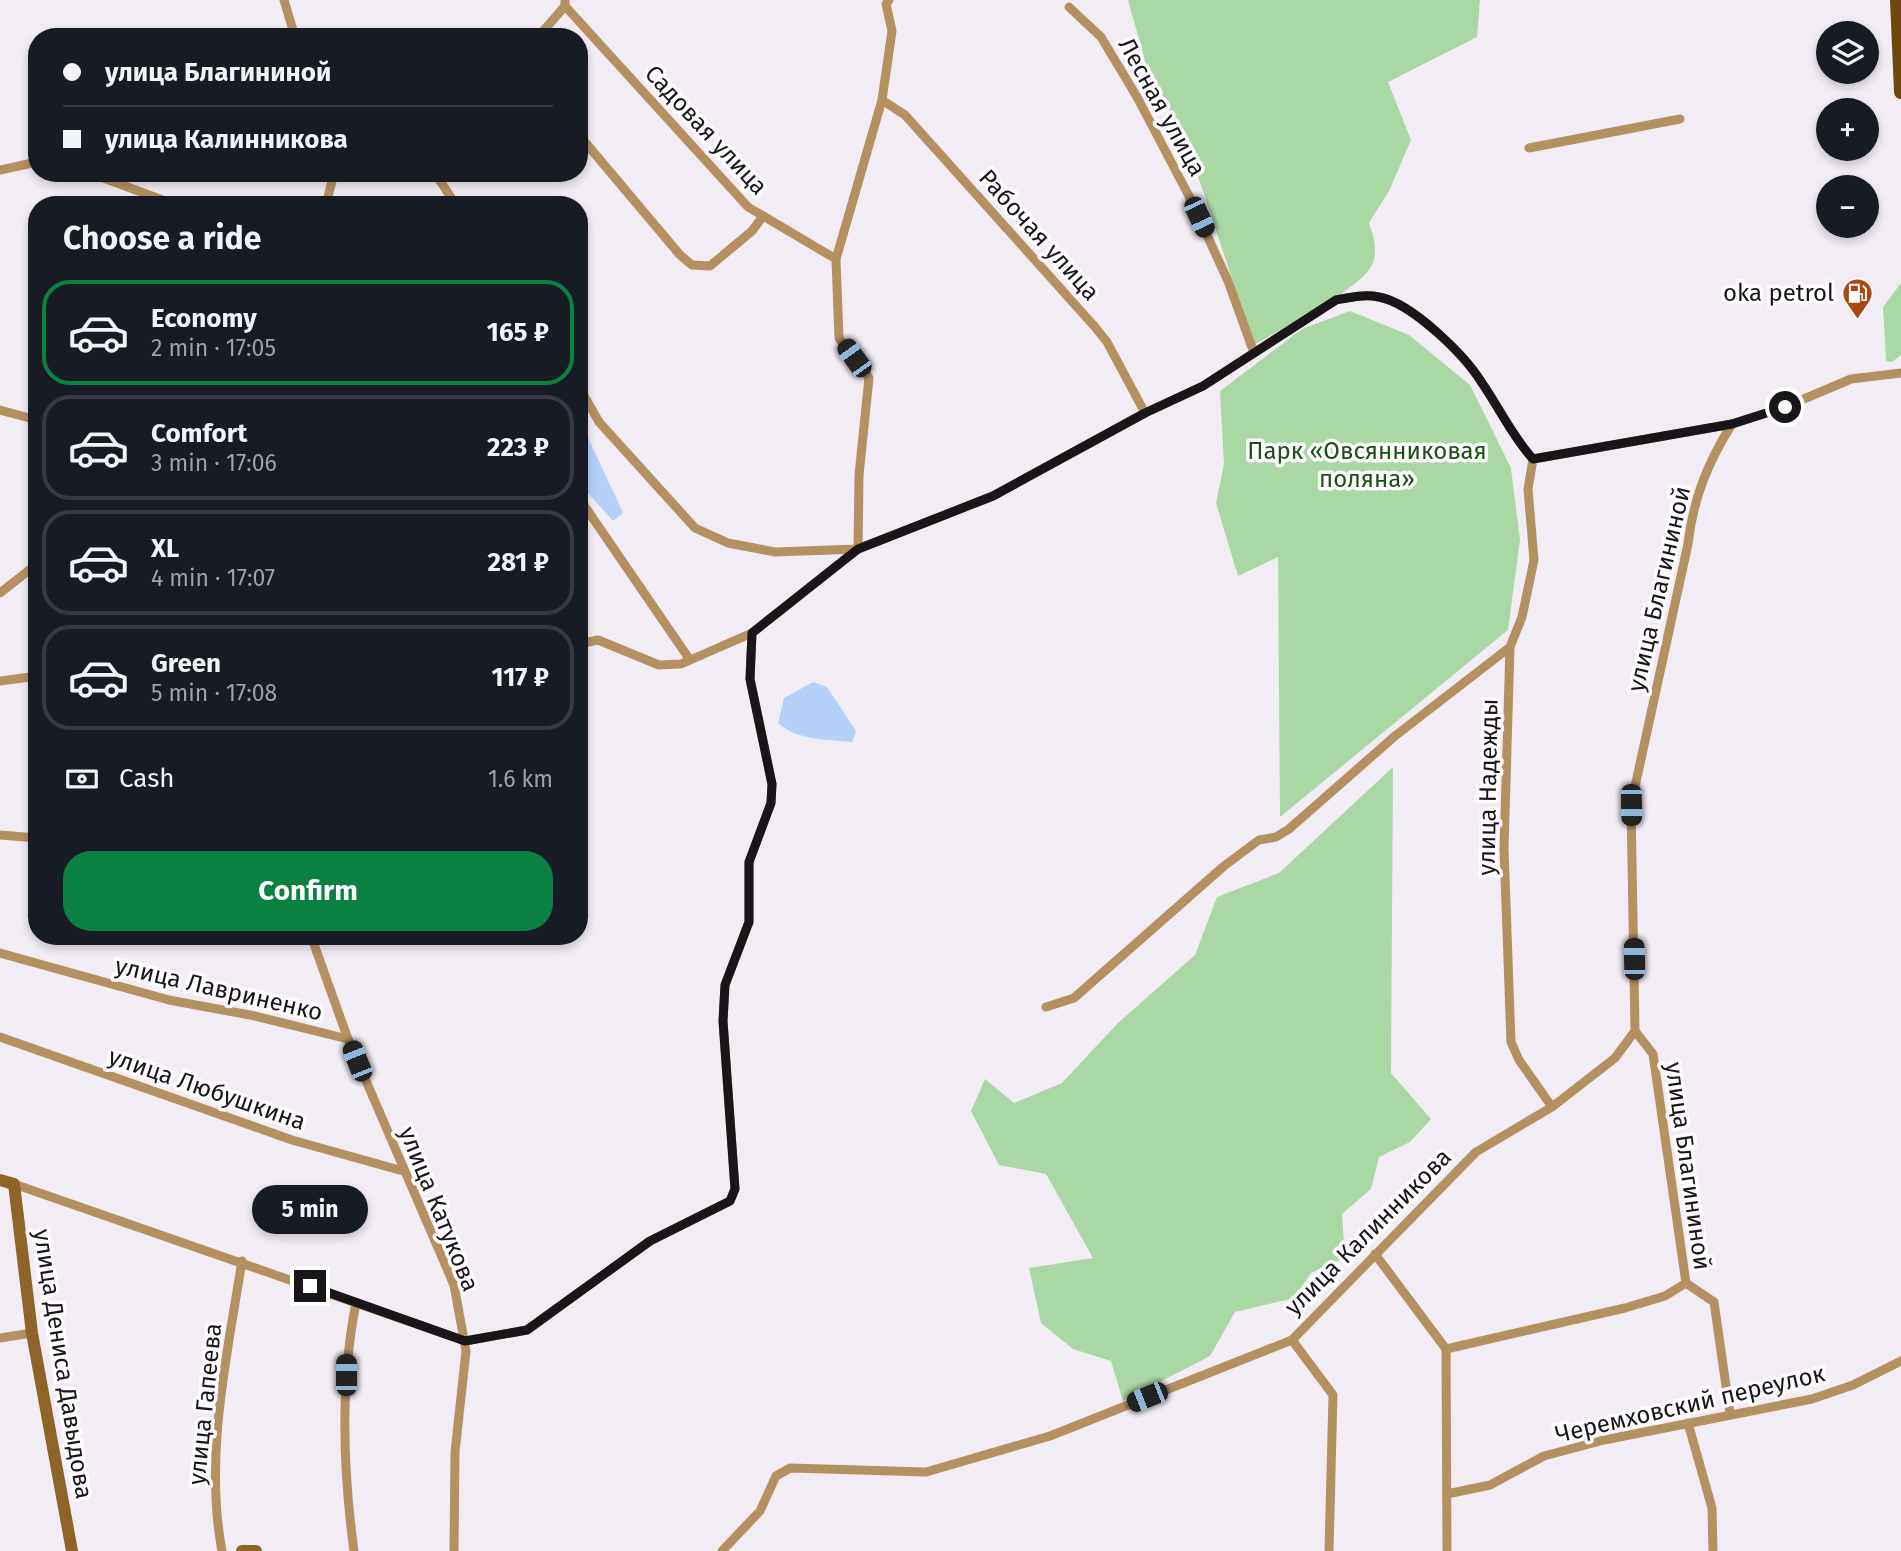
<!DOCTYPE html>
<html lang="en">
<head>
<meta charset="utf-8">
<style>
  :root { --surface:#171b24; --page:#242831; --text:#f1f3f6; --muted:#9ea1a6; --line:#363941; --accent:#0b8043 }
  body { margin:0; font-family:"Fira Sans",sans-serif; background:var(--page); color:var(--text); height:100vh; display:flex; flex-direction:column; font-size:26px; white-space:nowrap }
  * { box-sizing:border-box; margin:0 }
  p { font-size:23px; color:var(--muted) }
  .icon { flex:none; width:38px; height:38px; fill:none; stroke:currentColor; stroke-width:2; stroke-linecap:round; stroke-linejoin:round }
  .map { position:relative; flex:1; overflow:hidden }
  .panel { position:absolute; left:28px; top:196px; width:560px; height:749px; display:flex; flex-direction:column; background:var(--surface); border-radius:28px; box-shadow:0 4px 10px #0003 }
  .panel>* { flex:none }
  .banner { position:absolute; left:28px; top:28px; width:560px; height:154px; border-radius:28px; box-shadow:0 4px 10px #0003; display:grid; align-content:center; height:154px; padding:0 35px; background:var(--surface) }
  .buttons { position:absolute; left:1816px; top:21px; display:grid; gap:14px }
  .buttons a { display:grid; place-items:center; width:63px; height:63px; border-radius:50%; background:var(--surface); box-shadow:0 4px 10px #0003; font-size:35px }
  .end { position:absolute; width:32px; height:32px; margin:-16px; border:9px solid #181618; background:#fff; box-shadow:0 0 0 4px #fff }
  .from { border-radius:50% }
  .bubble { position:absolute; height:49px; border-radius:24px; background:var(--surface); box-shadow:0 4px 10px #0003; font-size:23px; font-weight:700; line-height:49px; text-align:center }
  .car { position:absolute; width:21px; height:42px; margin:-21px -10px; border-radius:9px; box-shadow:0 0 5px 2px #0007; background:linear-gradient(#222 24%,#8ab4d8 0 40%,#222 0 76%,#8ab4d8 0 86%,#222 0) }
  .banner b { display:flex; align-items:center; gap:24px; height:66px; font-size:26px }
  .banner b+b { border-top:2px solid var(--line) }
  .banner i { width:18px; height:18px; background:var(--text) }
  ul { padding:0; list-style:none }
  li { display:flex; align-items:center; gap:21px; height:105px; margin:0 14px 10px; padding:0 21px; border:4px solid var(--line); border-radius:28px }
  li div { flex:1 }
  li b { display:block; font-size:26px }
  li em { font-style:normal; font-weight:700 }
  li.selected { border-color:var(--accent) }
  li>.icon { width:63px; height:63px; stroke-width:1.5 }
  h2 { padding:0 35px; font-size:32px; line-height:84px }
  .pay { display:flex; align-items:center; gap:18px; height:77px; padding:0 35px; font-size:26px }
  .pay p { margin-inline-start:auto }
  .cta { display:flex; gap:14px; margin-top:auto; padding:14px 35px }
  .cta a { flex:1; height:80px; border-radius:28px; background:var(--accent); color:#fff; font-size:28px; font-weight:700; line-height:80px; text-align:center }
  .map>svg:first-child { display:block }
  .green { fill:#aad8a4 }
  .water { fill:#b5d0fb }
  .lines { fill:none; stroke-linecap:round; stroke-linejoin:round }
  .minor { stroke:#b59061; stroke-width:9 }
  .secondary { stroke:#8f6429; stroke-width:12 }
  .primary { stroke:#6e480b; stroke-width:14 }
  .route { stroke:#181618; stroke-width:9 }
  .labels { text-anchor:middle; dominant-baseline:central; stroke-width:7; stroke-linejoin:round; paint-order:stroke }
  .street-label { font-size:24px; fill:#181618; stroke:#fefbff }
  .poi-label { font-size:24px; fill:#181618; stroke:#fefbff; text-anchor:end }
  .park-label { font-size:24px; fill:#195312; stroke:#fefbff }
</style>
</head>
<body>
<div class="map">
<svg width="1901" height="1551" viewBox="0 0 1901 1551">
  <rect width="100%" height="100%" fill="#f2edf4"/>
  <g class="green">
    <path d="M1128,0H1480L1477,37L1388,82L1411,140L1389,191L1369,223C1374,237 1378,250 1372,265C1361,289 1279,330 1254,345L1187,143L1148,71Z"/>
    <polygon points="1901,283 1901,355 1892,362 1886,361 1883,307"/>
    <polygon points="1350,311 1409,335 1470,385 1511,468 1520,540 1508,630 1280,817 1278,557 1238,576 1216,503 1224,464 1220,391 1302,329"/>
    <polygon points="1393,767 1391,1073 1431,1119 1410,1142 1379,1157 1371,1189 1342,1214 1345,1258 1311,1273 1294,1298 1235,1312 1210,1356 1123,1401 1111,1361 1073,1349 1041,1323 1029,1268 1093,1258 1046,1174 999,1165 971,1111 985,1079 1014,1103 1062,1083 1118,1023 1195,955 1217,897 1279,873"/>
  </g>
  <g class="water">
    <polygon points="579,418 623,513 613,521 579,483"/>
    <path d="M813,682L827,687L856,731L852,742C826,739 799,741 778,723L784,698Z"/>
  </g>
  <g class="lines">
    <g class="minor">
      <polyline points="284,0 295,37"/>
      <polyline points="565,0 565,6 748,207 836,259"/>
      <polyline points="1069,7 1101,37 1137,97 1189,196 1228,281 1254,353"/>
      <polyline points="538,37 565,6"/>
      <polyline points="882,100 905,115 1095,327 1107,342 1145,413"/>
      <polyline points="579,135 680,255 692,265 710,266 752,231 763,216"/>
      <polyline points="1529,148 1680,119"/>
      <polyline points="0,170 37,162"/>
      <polyline points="90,173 176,205"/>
      <polyline points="435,173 456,205"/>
      <polyline points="326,205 334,173"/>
      <polyline points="579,387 599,422 695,528 728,543 775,552 858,549 859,475 869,378 839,338 836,259 882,100 892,31 886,4 889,0"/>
      <polyline points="0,410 37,420"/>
      <polyline points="1533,459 1528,489 1534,560 1522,617 1510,647 1504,849 1511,1042 1519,1060 1552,1107"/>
      <polyline points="1533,459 1732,424 1785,407 1851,379 1901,373"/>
      <polyline points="579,498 690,660"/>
      <polyline points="0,593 37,564"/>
      <path d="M579,644L598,640L659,665L681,664L752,633L858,549L993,496L1145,413L1203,386L1336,300C1351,297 1365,294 1379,297C1412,303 1464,355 1482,383C1500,409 1512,436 1533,459"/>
      <polyline points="0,681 37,676"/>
      <polyline points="0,835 37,838"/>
      <polyline points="311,936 348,1039 454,1285 466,1351 455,1452 454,1551"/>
      <polyline points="0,953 169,1000 255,1016 348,1039"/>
      <polyline points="1046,1007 1074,998 1224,866 1259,840 1276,837 1289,829 1395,736 1510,647"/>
      <polyline points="0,1037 292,1140 403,1171"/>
      <polyline points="14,1184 465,1341 527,1330 650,1241 730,1201 735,1189 723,1021 725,985 749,922 749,862 771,803 772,784 750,679 752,633"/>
      <polyline points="1375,1254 1446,1349"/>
      <polyline points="1686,1283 1714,1302 1730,1414"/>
      <polyline points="0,1338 32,1333"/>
      <polyline points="1292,1340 1333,1395 1329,1551"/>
      <polyline points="1688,1423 1712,1508 1713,1551"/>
      <polyline points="1447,1494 1490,1485 1544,1456 1604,1440 1812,1399 1853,1385 1901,1361"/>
      <path d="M222,1551C204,1457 227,1355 242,1261"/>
      <path d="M354,1551C343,1470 340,1383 356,1303"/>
      <polyline points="722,1551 760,1511 776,1476 790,1468 926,1472 1050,1436 1292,1340 1476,1152 1552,1107 1615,1058 1635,1031"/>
      <path d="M1447,1551L1446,1349L1625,1308L1665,1296L1686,1283L1653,1054L1635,1031L1631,805L1688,544C1693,499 1708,462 1732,424"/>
    </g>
    <g class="secondary">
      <polyline points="0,1180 14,1184 32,1333 72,1551"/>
      <polyline points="242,1551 256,1551"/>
    </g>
    <polyline class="primary" points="1897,0 1901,92"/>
  </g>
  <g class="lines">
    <path class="route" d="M310,1286L465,1341L527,1330L650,1241L730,1201L735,1189L723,1021L725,985L749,922V862L771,803L772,784L750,679L752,633L858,549L993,496L1145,413L1203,386L1336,300C1351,297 1365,294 1379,297C1412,303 1465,355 1482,383C1500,409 1512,436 1533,459L1732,424L1785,407"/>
  </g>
  <defs>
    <symbol id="fuel-pin" viewBox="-11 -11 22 30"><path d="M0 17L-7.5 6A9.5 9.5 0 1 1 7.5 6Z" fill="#ab4714" stroke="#fefbff"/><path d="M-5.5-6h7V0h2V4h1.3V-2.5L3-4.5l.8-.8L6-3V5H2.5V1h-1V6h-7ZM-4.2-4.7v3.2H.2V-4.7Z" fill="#fff"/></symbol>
  </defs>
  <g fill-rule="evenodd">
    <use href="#fuel-pin" x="1840" y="276" width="35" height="47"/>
  </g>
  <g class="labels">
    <g class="street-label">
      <text transform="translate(1162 107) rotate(61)">Лесная улица</text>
      <text transform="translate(706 130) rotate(47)">Садовая улица</text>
      <text transform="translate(1039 235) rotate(48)">Рабочая улица</text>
      <text transform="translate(1659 589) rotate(-77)">улица Благининой</text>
      <text transform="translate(1488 787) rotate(-89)">улица Надежды</text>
      <text transform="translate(219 989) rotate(13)">улица Лавриненко</text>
      <text transform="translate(207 1089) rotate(19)">улица Любушкина</text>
      <text transform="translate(1688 1166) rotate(82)">улица Благининой</text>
      <text transform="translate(439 1209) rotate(68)">улица Катукова</text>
      <text transform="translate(1368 1232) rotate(-45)">улица Калинникова</text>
      <text transform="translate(63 1364) rotate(81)">улица Дениса Давыдова</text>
      <text transform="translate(205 1404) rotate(-84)">улица Гапеева</text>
      <text transform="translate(1690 1404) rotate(-13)">Черемховский переулок</text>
    </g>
    <g class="poi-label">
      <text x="1834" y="293">oka petrol</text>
    </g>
    <g class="park-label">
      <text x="1367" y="451">Парк «Овсянниковая<tspan x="1367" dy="28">поляна»</tspan></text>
    </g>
  </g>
</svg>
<div class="buttons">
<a><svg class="icon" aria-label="layers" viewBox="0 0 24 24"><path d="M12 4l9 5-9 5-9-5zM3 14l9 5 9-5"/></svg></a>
<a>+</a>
<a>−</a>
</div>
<i class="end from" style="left:1785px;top:407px"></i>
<i class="end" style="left:310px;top:1286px"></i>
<div class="bubble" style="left:252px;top:1185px;width:116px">5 min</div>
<i class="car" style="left:1199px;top:217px;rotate:155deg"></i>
<i class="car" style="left:854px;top:358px;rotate:324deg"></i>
<i class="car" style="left:1631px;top:805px;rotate:179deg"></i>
<i class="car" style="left:1634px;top:959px;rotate:359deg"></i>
<i class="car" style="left:357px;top:1061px;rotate:338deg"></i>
<i class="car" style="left:346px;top:1375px;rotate:0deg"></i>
<i class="car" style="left:1147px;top:1397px;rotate:248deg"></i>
<div class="banner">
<b><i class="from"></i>улица Благининой</b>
<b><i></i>улица Калинникова</b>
</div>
<section class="panel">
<h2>Choose a ride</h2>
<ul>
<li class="selected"><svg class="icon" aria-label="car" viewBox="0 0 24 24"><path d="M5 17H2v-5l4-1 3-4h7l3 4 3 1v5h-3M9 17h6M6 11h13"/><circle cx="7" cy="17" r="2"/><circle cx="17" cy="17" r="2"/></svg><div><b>Economy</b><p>2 min · 17:05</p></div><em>165 ₽</em></li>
<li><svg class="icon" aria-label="car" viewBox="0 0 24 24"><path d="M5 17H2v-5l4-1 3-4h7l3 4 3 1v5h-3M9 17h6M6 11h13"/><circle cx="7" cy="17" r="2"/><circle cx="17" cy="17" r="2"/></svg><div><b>Comfort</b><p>3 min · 17:06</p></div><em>223 ₽</em></li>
<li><svg class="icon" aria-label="car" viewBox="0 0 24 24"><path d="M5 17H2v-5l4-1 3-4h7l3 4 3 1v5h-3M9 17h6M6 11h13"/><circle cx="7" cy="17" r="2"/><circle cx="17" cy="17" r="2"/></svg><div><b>XL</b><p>4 min · 17:07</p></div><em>281 ₽</em></li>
<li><svg class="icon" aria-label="car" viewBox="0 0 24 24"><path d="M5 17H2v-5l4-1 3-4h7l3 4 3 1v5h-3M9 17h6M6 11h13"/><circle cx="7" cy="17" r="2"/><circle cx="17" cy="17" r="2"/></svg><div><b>Green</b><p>5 min · 17:08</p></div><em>117 ₽</em></li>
</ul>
<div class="pay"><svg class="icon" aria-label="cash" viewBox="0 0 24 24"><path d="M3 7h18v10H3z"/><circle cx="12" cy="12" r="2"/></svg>Cash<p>1.6 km</p></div>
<div class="cta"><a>Confirm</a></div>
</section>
</div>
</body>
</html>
